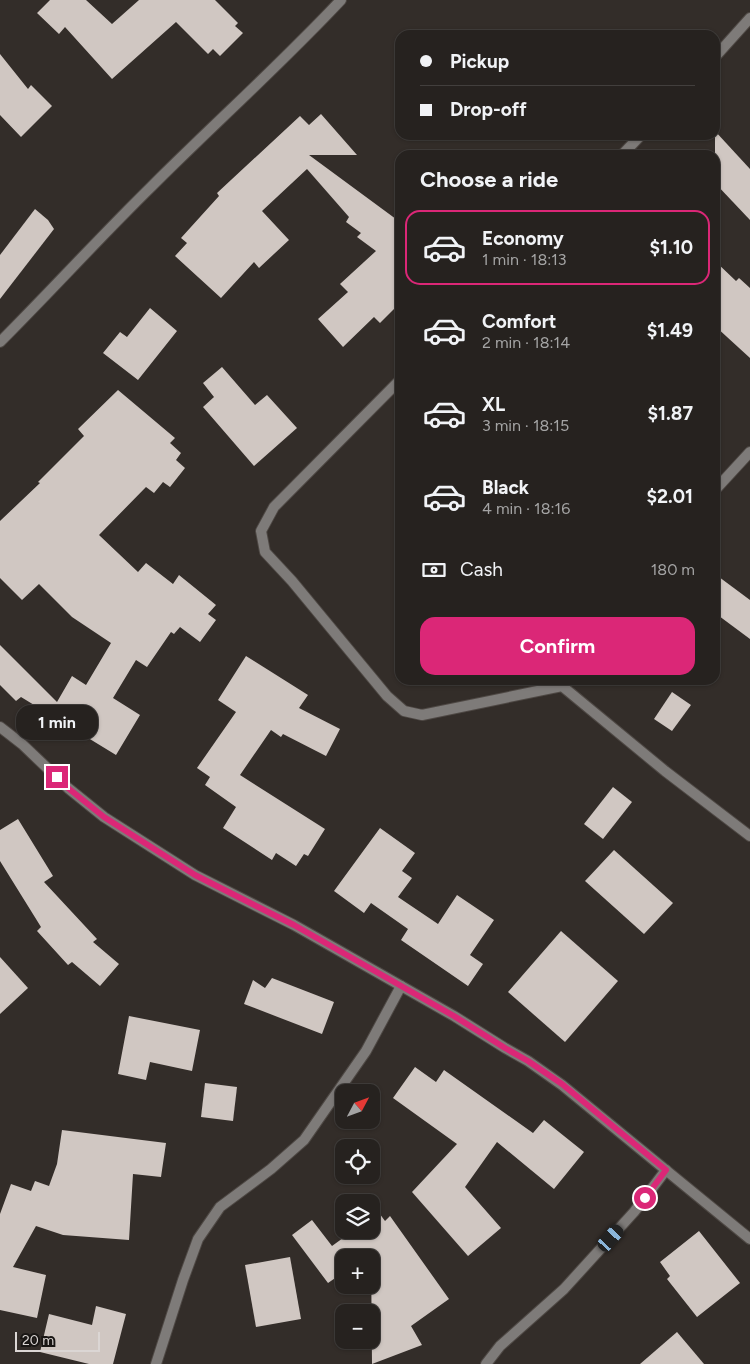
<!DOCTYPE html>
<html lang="en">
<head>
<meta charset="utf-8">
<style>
  :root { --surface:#26221f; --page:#2e2a28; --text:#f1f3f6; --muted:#a4a4a4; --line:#423f3d; --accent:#db2777 }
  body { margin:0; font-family:Figtree,sans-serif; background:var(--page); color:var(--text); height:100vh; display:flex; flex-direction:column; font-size:19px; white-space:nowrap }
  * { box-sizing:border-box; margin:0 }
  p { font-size:16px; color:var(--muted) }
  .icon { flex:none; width:28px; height:28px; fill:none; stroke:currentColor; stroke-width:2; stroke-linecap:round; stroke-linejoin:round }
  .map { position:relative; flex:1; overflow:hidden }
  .drawer { position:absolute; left:395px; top:150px; width:325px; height:535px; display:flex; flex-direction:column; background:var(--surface); border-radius:15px; box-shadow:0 1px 4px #0004,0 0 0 1px var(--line) }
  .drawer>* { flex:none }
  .hud { position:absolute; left:395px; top:30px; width:325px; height:110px; border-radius:15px; box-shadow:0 1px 4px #0004,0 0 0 1px var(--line); display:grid; align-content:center; height:110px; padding:0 25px; background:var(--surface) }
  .needle { width:32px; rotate:49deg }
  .controls { position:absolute; left:335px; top:1084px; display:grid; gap:10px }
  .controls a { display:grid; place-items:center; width:45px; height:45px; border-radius:10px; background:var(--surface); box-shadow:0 1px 4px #0004,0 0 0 1px var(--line); font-size:25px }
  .scale { position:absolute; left:15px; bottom:12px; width:85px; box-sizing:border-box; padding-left:5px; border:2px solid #dbd6d4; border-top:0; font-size:14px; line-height:18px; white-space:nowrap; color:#dbd6d4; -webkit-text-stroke:4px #191614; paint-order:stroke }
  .end { position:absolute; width:22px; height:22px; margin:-11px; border:6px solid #db2777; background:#fff; box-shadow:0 0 0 2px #fff }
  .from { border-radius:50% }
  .bubble { position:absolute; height:35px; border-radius:15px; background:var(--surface); box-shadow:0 1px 4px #0004,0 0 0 1px var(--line); font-size:16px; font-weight:700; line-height:35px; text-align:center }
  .car { position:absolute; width:15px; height:30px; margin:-15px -8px; border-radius:6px; box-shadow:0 0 4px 1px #0007; background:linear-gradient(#222 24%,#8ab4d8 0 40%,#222 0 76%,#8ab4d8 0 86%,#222 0) }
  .hud b { display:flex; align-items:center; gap:18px; height:48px; font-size:19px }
  .hud b+b { border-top:1px solid var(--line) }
  .hud i { width:12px; height:12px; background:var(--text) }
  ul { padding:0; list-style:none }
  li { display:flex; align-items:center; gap:15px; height:75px; margin:0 10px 8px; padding:0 15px; border:2px solid transparent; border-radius:15px }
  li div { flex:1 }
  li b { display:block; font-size:19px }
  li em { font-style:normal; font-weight:700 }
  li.on { border-color:var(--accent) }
  li>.icon { width:45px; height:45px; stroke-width:1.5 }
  h2 { padding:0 25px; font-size:22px; line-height:60px }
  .pay { display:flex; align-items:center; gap:12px; height:55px; padding:0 25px; font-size:19px }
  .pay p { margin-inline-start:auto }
  .action { display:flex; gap:10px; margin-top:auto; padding:10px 25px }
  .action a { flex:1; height:58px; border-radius:15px; background:var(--accent); color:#fff; font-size:20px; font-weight:700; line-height:58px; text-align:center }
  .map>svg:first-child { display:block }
  .building { fill:#d0c7c2 }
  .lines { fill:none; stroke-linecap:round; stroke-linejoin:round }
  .minor-casing { stroke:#4e4844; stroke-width:12 }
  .minor { stroke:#7e7b79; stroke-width:10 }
  .route { stroke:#db2777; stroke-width:6 }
</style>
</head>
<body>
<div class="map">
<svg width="750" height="1364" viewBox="0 0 750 1364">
  <rect width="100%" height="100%" fill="#332d29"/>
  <g class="building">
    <polygon points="50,0 86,0 112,24 139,0 215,0 238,23 235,26 243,33 220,56 213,49 208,54 176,22 112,79 65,27 59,34 37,13"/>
    <polygon points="0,54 28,89 31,85 52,106 21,137 0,115"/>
    <polygon points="321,114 357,155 309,155 400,222 400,303 380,323 374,317 343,347 318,319 348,292 340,284 376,251 357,237 361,233 346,222 349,217 307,169 262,211 289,240 259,268 254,262 221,298 175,256 187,243 181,238 219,196 217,193 300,116 309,125"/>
    <polygon points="715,131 750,169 750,220 715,183"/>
    <polygon points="35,209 48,220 54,229 0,299 0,255"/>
    <polygon points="715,261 736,281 739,278 750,288 750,358 715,326"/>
    <polygon points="150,308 177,331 138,380 103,353 120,332 127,337"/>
    <polygon points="222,367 255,405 267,395 297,428 254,466 203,407 214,397 203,383"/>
    <polygon points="118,390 175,438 170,443 181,453 176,460 185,468 170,487 163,482 154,493 146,487 99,535 138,572 146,563 173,584 179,575 216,605 208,614 216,620 200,642 180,627 174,634 171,632 147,667 136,660 113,698 140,715 116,755 21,697 16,701 0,685 0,645 57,702 72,676 86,685 111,643 72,617 39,584 22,600 0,578 0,521 40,483 38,482 84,436 78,429"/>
    <polygon points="715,574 750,600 750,639 715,613"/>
    <polygon points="246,656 308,695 299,708 340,729 326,756 283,734 281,737 271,730 240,775 325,829 308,856 304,854 296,866 276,853 272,860 223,828 236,807 205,785 210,777 197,768 236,712 218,700"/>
    <polygon points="672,692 691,705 672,731 654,719"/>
    <polygon points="613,787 632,802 603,839 584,824"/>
    <polygon points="18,819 53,876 44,882 97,939 93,942 119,964 100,986 72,962 68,965 37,931 41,927 0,861 0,830"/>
    <polygon points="380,828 415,853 402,871 412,878 398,897 438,924 457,895 494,920 470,955 483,964 468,986 401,940 408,929 371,903 364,913 334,891"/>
    <polygon points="614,850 673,903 644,934 585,881"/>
    <polygon points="561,931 618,981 565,1042 508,992"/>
    <polygon points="0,957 28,988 0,1014"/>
    <polygon points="272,978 334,1002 322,1034 244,1004 253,980 265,988"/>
    <polygon points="129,1016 200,1030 192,1071 150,1062 146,1080 118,1074"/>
    <polygon points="415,1067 436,1082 444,1070 533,1133 544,1120 584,1152 554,1189 497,1142 465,1187 501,1228 468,1256 412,1192 457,1144 393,1098"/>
    <polygon points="205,1083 237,1087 233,1121 201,1117"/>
    <polygon points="62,1130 166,1143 161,1177 133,1174 129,1240 63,1235 36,1226 13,1267 46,1275 37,1318 0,1310 0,1214 11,1184 31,1191 35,1181 49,1186 57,1164"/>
    <polygon points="371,1202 385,1221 390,1216 449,1299 411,1326 422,1345 372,1364 371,1251 363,1258 344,1258 344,1272 328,1283 292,1235 312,1220 332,1246 354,1230 371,1230"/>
    <polygon points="699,1231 740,1283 697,1317 667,1279 670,1276 660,1262"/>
    <polygon points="290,1257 301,1319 256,1327 245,1265"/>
    <polygon points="96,1306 126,1314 113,1364 89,1364 40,1352 49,1314 92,1325"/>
    <polygon points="677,1332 704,1364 640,1364"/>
  </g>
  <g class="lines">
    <defs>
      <g id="minor">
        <polyline points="715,57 750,18"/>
        <polyline points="622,155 641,135"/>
        <path d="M0,342C51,291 99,238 151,187C214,124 280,65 341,0"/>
        <polyline points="400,380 274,507 261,531 265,552 292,581 387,696 404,711 422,715 562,686 665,771 750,836"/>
        <polyline points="715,490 750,452"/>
        <polyline points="0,727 22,744 68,788 104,817 195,875 294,925 454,1016 505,1048 528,1061 562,1085 750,1239"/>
        <polyline points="156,1364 183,1280 198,1239 220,1207 271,1169 304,1140 366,1051 401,986"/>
        <polyline points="486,1364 500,1346 564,1289 634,1212 666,1170"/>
      </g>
    </defs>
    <use href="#minor" class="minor-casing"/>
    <use href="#minor" class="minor"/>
  </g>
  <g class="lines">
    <polyline class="route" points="57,777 68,788 104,817 195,875 294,925 454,1016 505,1048 528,1061 562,1084 666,1170 645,1198"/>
  </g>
</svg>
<div class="controls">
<a><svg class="needle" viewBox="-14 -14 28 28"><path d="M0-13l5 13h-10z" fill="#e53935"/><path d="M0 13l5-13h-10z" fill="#a4a4a4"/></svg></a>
<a><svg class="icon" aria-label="locate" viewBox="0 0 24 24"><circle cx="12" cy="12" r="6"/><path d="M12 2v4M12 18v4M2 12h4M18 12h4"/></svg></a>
<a><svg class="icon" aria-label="layers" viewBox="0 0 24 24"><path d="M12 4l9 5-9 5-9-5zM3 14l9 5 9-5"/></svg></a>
<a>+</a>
<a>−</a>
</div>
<div class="scale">20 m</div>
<i class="end from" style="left:645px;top:1198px"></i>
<i class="end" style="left:57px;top:777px"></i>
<div class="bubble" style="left:16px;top:705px;width:82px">1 min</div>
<i class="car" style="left:611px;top:1238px;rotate:42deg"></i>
<div class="hud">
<b><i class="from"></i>Pickup</b>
<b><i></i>Drop-off</b>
</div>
<section class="drawer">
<h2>Choose a ride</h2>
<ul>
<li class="on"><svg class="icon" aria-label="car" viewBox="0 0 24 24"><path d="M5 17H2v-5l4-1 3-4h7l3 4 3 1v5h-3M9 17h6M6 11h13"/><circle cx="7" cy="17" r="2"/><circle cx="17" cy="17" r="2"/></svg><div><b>Economy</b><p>1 min · 18:13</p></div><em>$1.10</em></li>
<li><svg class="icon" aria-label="car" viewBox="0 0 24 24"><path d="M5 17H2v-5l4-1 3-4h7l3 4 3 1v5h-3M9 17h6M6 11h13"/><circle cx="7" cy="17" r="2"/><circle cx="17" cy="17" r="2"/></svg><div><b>Comfort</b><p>2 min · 18:14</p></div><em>$1.49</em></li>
<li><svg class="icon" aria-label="car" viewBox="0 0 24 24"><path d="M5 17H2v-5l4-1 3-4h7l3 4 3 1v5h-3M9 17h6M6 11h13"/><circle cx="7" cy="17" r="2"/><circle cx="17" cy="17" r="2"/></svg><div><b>XL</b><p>3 min · 18:15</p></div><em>$1.87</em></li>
<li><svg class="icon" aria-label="car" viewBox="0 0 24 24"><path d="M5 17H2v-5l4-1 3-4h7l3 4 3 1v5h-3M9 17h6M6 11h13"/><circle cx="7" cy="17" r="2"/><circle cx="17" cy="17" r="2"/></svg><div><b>Black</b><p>4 min · 18:16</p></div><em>$2.01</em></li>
</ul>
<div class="pay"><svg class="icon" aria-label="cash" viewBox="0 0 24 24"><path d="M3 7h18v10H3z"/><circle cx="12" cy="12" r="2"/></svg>Cash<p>180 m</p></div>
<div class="action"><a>Confirm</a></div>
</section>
</div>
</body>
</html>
